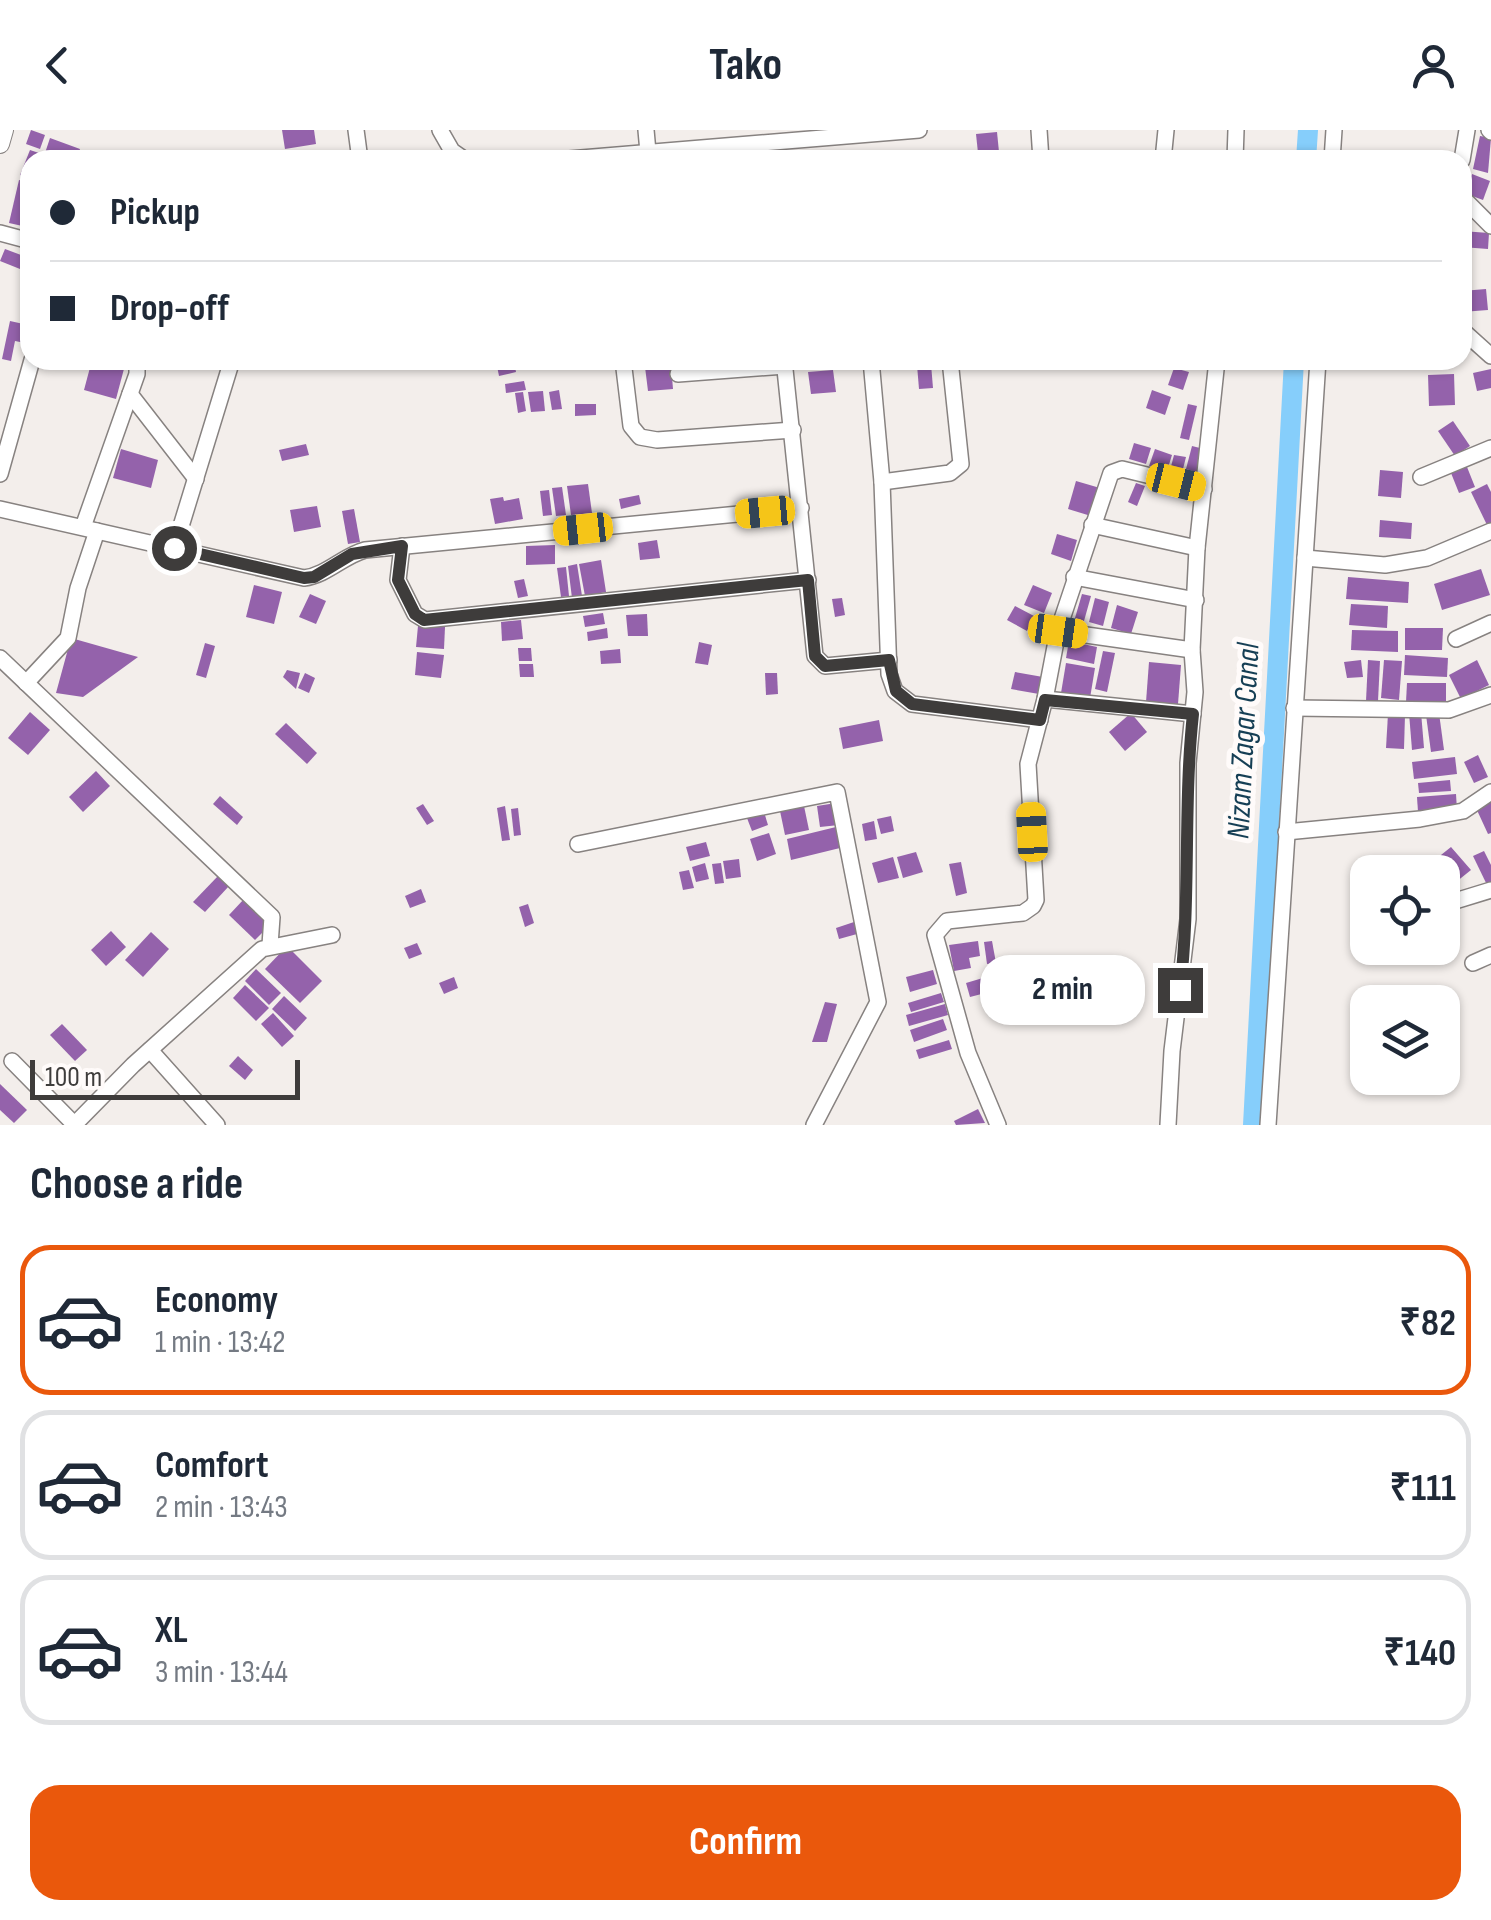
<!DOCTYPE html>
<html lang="en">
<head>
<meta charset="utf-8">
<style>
  :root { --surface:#fff; --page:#f6f6f7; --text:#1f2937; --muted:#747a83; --line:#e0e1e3; --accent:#ea580c }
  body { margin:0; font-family:"Sofia Sans Condensed",sans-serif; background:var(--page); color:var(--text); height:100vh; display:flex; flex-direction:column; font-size:38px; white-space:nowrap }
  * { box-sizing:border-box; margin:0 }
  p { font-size:32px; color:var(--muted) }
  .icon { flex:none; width:55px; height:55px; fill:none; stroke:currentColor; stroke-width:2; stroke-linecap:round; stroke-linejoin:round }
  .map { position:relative; height:995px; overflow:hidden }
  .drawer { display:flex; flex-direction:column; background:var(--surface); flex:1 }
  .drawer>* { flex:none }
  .hud { position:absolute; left:20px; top:20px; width:1452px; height:220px; border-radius:30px; box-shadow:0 2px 8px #0004; display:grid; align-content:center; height:220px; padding:0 30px; background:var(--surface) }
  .tools { position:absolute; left:1350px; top:725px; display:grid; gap:20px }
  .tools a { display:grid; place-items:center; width:110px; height:110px; border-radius:20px; background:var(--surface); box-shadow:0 2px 8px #0004; font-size:50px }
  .scale { position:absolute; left:30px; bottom:25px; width:270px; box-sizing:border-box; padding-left:10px; border:5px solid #3e3c3b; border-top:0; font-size:28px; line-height:35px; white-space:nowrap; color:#3e3c3b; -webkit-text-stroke:8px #fffbfa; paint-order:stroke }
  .end { position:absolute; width:45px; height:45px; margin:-22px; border:12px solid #3e3c3b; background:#fff; box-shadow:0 0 0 5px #fff }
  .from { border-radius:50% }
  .bubble { position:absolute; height:70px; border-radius:30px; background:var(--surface); box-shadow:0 2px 8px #0004; font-size:32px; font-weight:700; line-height:70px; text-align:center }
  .car { position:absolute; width:30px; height:60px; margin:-30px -15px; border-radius:12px; box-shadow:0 0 8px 2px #0007; background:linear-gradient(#f5c518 24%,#345 0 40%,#f5c518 0 76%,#345 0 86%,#f5c518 0) }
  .hud b { display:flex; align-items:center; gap:35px; height:95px; font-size:38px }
  .hud b+b { border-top:2px solid var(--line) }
  .hud i { width:25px; height:25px; background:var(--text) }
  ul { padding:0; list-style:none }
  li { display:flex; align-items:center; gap:30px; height:150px; margin:0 20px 15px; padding:0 10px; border:5px solid var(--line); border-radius:30px }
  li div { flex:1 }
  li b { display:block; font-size:38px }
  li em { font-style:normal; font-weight:700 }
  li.selected { border-color:var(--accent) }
  li>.icon { width:90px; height:90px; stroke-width:1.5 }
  h2 { padding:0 30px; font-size:45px; line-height:120px }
  .cta { display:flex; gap:20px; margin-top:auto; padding:20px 30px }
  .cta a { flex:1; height:115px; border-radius:30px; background:var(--accent); color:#fff; font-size:40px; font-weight:700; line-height:115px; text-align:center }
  header { display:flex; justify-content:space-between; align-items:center; height:130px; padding:0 30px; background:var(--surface); font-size:45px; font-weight:700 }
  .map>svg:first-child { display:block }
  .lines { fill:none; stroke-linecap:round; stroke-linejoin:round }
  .canal { stroke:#86cefb; stroke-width:20 }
  .building { fill:#9462ab }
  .minor-casing { stroke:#878280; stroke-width:18 }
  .tertiary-casing { stroke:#878280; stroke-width:20 }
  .minor { stroke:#fff; stroke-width:15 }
  .tertiary { stroke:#fff; stroke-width:18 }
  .route { stroke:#3e3c3b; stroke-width:12 }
  .labels { text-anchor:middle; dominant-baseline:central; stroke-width:10; stroke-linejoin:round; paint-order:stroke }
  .water-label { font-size:32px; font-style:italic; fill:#163f55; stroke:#fffbfa }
</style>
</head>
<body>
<header><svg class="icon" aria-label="back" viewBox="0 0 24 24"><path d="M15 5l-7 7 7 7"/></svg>Tako<svg class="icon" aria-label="person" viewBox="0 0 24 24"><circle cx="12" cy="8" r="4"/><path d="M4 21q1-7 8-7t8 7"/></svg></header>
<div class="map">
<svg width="1491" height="995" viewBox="0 0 1491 995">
  <rect width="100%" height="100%" fill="#f3eeeb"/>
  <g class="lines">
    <g class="canal">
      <polyline points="1306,30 1308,0"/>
      <polyline points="1253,995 1294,230"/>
    </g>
  </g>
  <g class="building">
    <polygon points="31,0 45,5 40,19 26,14"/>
    <polygon points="282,0 314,0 316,14 285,19"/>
    <polygon points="997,2 999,22 978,23 976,4"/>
    <polygon points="1480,6 1491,8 1488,43 1473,39"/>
    <polygon points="50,8 80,19 77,30 53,30 55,26 45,23"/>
    <polygon points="30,20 48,26 46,30 30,30 30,49 20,45"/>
    <polygon points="1472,44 1490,51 1483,70 1464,63"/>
    <polygon points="19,50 30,52 27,97 9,93"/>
    <polygon points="1462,101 1489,103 1488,119 1462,117"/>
    <polygon points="5,119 29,128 25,141 0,131"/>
    <polygon points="1486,159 1488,180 1462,182 1462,161"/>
    <polygon points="10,191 28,195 25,213 15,211 11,231 2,229"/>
    <polygon points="92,230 125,235 116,269 84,260"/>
    <polygon points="514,232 516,242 499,246 497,236"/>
    <polygon points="931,234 933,258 919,259 917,235"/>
    <polygon points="671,235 673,259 648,261 645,237"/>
    <polygon points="1174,238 1189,242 1183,260 1168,255"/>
    <polygon points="1491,239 1491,258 1477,261 1473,243"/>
    <polygon points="833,240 836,262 811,264 808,242"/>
    <polygon points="1454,244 1455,275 1429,276 1428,245"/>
    <polygon points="524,251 526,260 506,263 505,254"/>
    <polygon points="559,260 562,279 552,280 549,262"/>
    <polygon points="1152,260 1171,267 1165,285 1146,278"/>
    <polygon points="543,261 545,281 531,282 528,262"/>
    <polygon points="523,262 526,281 518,283 515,263"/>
    <polygon points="575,274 596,274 596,285 575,286"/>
    <polygon points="1188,274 1197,276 1189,310 1180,308"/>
    <polygon points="1453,291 1470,316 1455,326 1438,301"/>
    <polygon points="1134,313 1151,318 1146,334 1129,329"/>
    <polygon points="306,314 309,325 282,331 279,320"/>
    <polygon points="1192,316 1204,319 1198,343 1186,339"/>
    <polygon points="121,319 158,330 151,358 113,348"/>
    <polygon points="1155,319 1172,325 1167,341 1149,336"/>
    <polygon points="1174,325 1186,327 1180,351 1168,348"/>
    <polygon points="1465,332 1475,357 1459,363 1449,338"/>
    <polygon points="1380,340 1403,342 1401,368 1378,366"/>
    <polygon points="1076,351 1100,358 1091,386 1068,379"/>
    <polygon points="1136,353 1145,356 1137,376 1128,372"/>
    <polygon points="588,354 592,383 571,385 567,356"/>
    <polygon points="1487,354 1491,362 1491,396 1488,397 1471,362"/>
    <polygon points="562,357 566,385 556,386 552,358"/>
    <polygon points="549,360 552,385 543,386 540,361"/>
    <polygon points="639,365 641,374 621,379 619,369"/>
    <polygon points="503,367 504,371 519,368 523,389 495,394 490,369"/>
    <polygon points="317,376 321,397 294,402 290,380"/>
    <polygon points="354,379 360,412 348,414 342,381"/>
    <polygon points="1380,390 1412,393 1411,409 1379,407"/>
    <polygon points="1057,404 1077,410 1071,431 1051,424"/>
    <polygon points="657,410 660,428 640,430 638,413"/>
    <polygon points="555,415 555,434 526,435 526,416"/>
    <polygon points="601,430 606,462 585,466 579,434"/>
    <polygon points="577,434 582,466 572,468 568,436"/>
    <polygon points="566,437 569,466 561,467 557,438"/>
    <polygon points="1481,439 1490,465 1442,480 1434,454"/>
    <polygon points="1348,447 1409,452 1408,473 1346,469"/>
    <polygon points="524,449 528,466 518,468 514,451"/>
    <polygon points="254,455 282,462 274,494 246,487"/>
    <polygon points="1033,455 1052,463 1044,483 1024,475"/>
    <polygon points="310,464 326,471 316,494 299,487"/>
    <polygon points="1082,464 1091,466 1084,491 1075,488"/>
    <polygon points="842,468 845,485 835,487 832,469"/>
    <polygon points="1095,468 1109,472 1103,496 1089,492"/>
    <polygon points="1351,474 1388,476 1387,498 1349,495"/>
    <polygon points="1117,475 1138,482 1131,504 1111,498"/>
    <polygon points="1015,476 1034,486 1027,501 1007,490"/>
    <polygon points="603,483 605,494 585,497 583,486"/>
    <polygon points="647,484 648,506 628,506 626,485"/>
    <polygon points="521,490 523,509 502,511 501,492"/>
    <polygon points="418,496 445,497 444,519 416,517"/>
    <polygon points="607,498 608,508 588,511 587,502"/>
    <polygon points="1405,498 1443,498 1442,520 1405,520"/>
    <polygon points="1352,500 1398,501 1398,522 1351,520"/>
    <polygon points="71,508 138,527 83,567 56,563"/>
    <polygon points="1069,511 1097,517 1094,534 1066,528"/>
    <polygon points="699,512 712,515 708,535 695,533"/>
    <polygon points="205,513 215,516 206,548 196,545"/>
    <polygon points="518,518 531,518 532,531 519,531"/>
    <polygon points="620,519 621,533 601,534 600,521"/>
    <polygon points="1103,521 1115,523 1107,562 1095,559"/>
    <polygon points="417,522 444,525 441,548 415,545"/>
    <polygon points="1405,525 1448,528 1447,547 1404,545"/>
    <polygon points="1361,530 1363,547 1347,548 1344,532"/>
    <polygon points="1368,530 1380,531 1378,571 1366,571"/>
    <polygon points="1384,530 1402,531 1399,570 1381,568"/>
    <polygon points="1477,530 1489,555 1461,569 1449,545"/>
    <polygon points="1149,532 1181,535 1178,574 1146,572"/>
    <polygon points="1066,533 1095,538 1090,568 1061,563"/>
    <polygon points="519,534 533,534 534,547 520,547"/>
    <polygon points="287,540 300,543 296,559 283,547"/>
    <polygon points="1015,542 1043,547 1039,564 1011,559"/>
    <polygon points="305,543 315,548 309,563 298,558"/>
    <polygon points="765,543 777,543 778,564 766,565"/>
    <polygon points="1407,553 1446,553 1446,572 1406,572"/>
    <polygon points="30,582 50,600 28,625 8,608"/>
    <polygon points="1421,582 1424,618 1412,620 1409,583"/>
    <polygon points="1131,583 1147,602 1125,621 1109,602"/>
    <polygon points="1439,583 1444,620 1431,622 1426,585"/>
    <polygon points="1388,584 1405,585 1404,619 1386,618"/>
    <polygon points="879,590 883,611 843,619 839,598"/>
    <polygon points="286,593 317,623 307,634 275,604"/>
    <polygon points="1478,625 1488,647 1474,653 1464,632"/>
    <polygon points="1455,627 1457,644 1414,649 1412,632"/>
    <polygon points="96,641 110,656 83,682 69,667"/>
    <polygon points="1450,650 1451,661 1419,663 1418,653"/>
    <polygon points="1456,664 1457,680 1418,682 1417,667"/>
    <polygon points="220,666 243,687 237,695 213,674"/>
    <polygon points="1491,671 1491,703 1488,704 1476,678"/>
    <polygon points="836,673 839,695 820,697 817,676"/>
    <polygon points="423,674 434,691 427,695 416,678"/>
    <polygon points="505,676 510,710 502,711 497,678"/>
    <polygon points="804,676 809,700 785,705 780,681"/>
    <polygon points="518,678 521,705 514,706 511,679"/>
    <polygon points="764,682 768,695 752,701 745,683"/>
    <polygon points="891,686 894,701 881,704 877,689"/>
    <polygon points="874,691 877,709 865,711 862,694"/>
    <polygon points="836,697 840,718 791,730 787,709"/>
    <polygon points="769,703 776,724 757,731 750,709"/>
    <polygon points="706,712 710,726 690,731 686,717"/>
    <polygon points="1451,717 1471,740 1446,760 1442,756 1442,742 1431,742 1426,737"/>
    <polygon points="1484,721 1491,735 1491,755 1488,757 1473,726"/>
    <polygon points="916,722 923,742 903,748 897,727"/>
    <polygon points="893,727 899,748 878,753 872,733"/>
    <polygon points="739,729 741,747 726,749 723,731"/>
    <polygon points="961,732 967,763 956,766 949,734"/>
    <polygon points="705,733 709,749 696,752 692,737"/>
    <polygon points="721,733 724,753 715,754 712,734"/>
    <polygon points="689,740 694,758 683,760 679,742"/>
    <polygon points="218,746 229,756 205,782 193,772"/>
    <polygon points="421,759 426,772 410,778 405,766"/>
    <polygon points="244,769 271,794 255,810 229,785"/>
    <polygon points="528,774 534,793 525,797 519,777"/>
    <polygon points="854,792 857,804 839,809 836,798"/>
    <polygon points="111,801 126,817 106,836 91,820"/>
    <polygon points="151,802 169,819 143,847 125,830"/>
    <polygon points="978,811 980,826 969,828 971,838 954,841 949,815"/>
    <polygon points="992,811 996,833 987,834 984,812"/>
    <polygon points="417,813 422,824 409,829 404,818"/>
    <polygon points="287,816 322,851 300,873 265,839"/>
    <polygon points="256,839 281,863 269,875 245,851"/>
    <polygon points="933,840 937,854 910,862 906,847"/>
    <polygon points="1052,840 1057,886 1035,888 1030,842"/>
    <polygon points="993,845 997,860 970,867 966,853"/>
    <polygon points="454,847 458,858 444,864 439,853"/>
    <polygon points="1022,849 1029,881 1013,884 1006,852"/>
    <polygon points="245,855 269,878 256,891 233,868"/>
    <polygon points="941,863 944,872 911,882 908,873"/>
    <polygon points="284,866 307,888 295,901 272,879"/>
    <polygon points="825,872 837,874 827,912 812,912"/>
    <polygon points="945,874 948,885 909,896 906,885"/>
    <polygon points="273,883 294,906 282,917 261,894"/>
    <polygon points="943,889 947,900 914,912 910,900"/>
    <polygon points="62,894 87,920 75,931 50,905"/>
    <polygon points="949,910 952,919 919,929 916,920"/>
    <polygon points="238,926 253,940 245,950 229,936"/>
    <polygon points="0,954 27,980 14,993 0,980"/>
    <polygon points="978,979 985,993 956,995 954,991"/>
  </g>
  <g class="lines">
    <defs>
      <g id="minor">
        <polyline points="356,0 360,30"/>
        <polyline points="440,0 452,21 465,30"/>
        <polyline points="646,0 648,22"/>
        <polyline points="1039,0 1041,30"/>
        <polyline points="1489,0 1491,2"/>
        <polyline points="557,30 919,0"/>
        <polyline points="1163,30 1166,0"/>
        <polyline points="1235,30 1236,0"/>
        <polyline points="1332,30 1334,0"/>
        <polyline points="1462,30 1467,0"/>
        <polyline points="1462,67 1491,96"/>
        <polyline points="0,103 30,111"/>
        <polyline points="1462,200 1491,226"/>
        <polyline points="623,230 631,296 640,307 657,310 793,300"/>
        <polyline points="784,230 815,526 825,536 889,530"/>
        <polyline points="871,230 882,352 889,544 895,561 912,574 1040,590"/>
        <polyline points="678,244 785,236"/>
        <polyline points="130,264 196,349"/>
        <polyline points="0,344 32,230"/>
        <polyline points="1421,347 1491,318"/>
        <polyline points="882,352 950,343 961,334 950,230"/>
        <path d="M0,379L304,448C327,445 343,426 365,420L801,378"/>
        <polyline points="1092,395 1197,418"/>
        <polyline points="83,397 137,244 137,230"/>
        <polyline points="402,416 398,450 415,484 425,490 808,450"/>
        <polyline points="174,419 232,230"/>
        <polyline points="1305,428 1385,435 1427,428 1491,401"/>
        <polyline points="1074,447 1196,470"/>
        <polyline points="1058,501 1192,520"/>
        <polyline points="1456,509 1491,493"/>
        <polyline points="0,528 272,787 270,815"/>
        <polyline points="26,553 68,508 78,458 97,401"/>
        <polyline points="1045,569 1193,584"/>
        <polyline points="1294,578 1449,580 1491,565"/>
        <polyline points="1286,702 1420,689 1463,681 1491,662"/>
        <polyline points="578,714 837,662 878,872 814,995"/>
        <polyline points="1442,775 1491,760"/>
        <polyline points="1473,833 1491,825"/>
        <polyline points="150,920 217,995"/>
        <polyline points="12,931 75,995"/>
        <polyline points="74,995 133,935 262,819 332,805"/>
        <polyline points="998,995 968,923 935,805 947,791 1023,783 1033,776 1036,770 1028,634 1045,569 1058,501 1111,343 1122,339 1204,359"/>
        <polyline points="1168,995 1172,921 1188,789 1188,633 1195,562 1192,520 1197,418 1217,230"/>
        <polyline points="1268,995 1318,230"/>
      </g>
      <polyline id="tertiary" points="0,14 4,0"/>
    </defs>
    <use href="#minor" class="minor-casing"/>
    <use href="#tertiary" class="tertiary-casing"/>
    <use href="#minor" class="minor"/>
    <use href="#tertiary" class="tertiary"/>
  </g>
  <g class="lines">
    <path class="route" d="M174,418L304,448L314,447L352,424L402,416L398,450L415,484L424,490L808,450L815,526L825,536L889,530L896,561L912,574L1040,590L1045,570L1193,584C1183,676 1191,768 1180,860"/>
  </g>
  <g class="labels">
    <g class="water-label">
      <text transform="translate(1244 611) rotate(-87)">Nizam Zagar Canal</text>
    </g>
  </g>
</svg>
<div class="tools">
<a><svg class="icon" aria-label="locate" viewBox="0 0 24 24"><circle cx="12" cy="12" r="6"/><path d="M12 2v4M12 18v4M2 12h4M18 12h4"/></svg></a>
<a><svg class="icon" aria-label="layers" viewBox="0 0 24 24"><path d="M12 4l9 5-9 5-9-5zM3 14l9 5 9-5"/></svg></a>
</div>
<div class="scale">100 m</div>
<i class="end from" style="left:174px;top:418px"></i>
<i class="end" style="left:1180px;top:860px"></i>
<div class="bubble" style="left:980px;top:825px;width:165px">2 min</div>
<i class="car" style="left:1176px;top:352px;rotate:104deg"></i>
<i class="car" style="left:765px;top:382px;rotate:265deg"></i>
<i class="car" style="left:583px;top:399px;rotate:264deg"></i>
<i class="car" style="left:1058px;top:501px;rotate:98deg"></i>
<i class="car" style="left:1032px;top:702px;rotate:357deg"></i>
<div class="hud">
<b><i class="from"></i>Pickup</b>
<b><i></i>Drop-off</b>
</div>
</div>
<section class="drawer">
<h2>Choose a ride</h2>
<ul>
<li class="selected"><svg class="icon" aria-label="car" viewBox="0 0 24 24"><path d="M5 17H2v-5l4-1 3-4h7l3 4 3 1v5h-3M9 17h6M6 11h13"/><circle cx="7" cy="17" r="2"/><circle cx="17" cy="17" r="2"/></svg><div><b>Economy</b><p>1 min · 13:42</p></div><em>₹82</em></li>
<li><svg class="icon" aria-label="car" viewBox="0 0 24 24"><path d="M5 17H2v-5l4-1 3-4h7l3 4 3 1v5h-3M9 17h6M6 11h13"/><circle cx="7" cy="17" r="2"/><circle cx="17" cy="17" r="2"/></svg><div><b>Comfort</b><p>2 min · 13:43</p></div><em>₹111</em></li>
<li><svg class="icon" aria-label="car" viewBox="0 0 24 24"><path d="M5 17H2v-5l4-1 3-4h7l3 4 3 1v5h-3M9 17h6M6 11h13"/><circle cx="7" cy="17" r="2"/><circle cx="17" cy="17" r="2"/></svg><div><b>XL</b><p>3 min · 13:44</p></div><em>₹140</em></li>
</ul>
<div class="cta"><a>Confirm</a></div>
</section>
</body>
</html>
